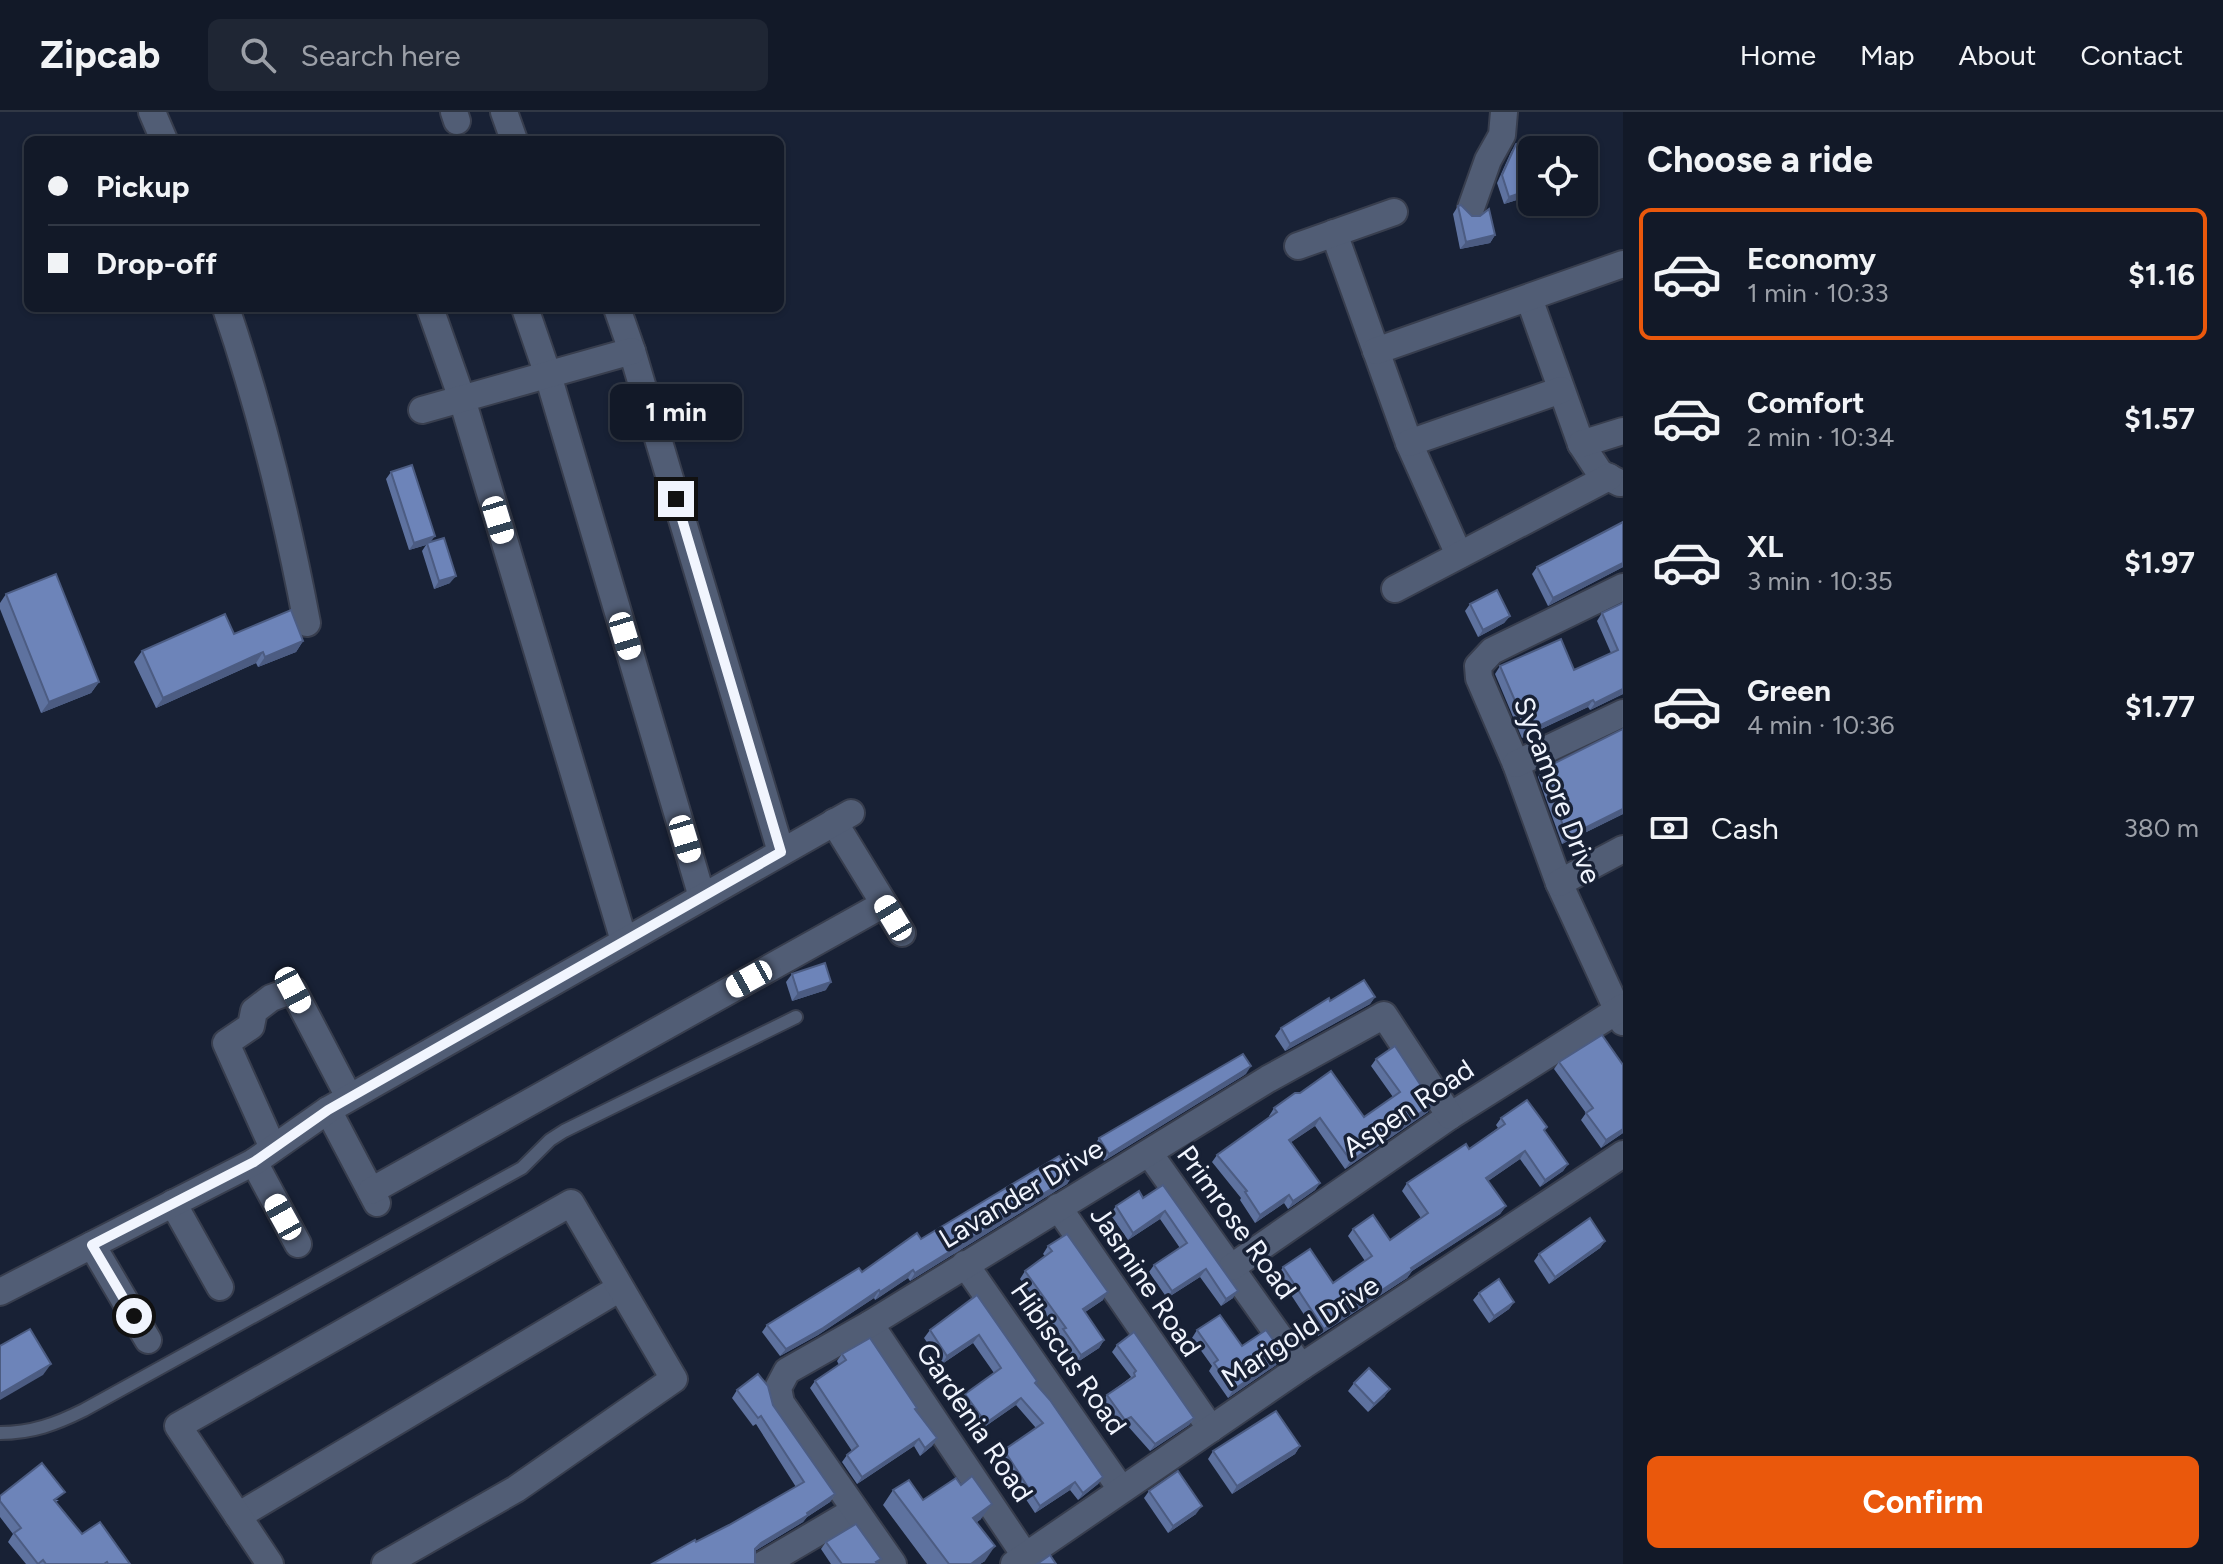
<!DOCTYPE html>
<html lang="en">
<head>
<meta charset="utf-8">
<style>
  :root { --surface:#121928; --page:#1f2634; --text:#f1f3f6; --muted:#9ca0a8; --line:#313845; --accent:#ea580c }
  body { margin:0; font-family:Figtree,sans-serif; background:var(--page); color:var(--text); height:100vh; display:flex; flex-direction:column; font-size:30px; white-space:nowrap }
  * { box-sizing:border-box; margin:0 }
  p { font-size:26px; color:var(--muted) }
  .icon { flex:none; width:44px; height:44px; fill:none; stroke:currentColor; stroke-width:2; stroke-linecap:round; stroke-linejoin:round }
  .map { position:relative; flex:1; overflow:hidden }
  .details { display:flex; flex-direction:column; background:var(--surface); width:600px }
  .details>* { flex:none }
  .top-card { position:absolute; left:24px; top:24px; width:760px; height:176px; border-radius:12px; box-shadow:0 2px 6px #0004,0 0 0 2px var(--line); display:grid; align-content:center; height:176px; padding:0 24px; background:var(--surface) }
  .fabs { position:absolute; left:1518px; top:24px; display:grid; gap:16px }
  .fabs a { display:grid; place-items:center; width:80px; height:80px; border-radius:12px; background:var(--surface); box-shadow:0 2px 6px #0004,0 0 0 2px var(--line); font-size:40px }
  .end { position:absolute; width:36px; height:36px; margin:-18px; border:10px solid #f1f5fe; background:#111; box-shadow:0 0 0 4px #111 }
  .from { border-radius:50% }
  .bubble { position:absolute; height:56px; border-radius:12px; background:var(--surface); box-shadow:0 2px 6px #0004,0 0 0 2px var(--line); font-size:26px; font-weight:700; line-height:56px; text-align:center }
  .car { position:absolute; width:24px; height:48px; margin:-24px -12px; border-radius:10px; box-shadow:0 0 6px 2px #0007; background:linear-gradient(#fff 24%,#345 0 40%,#fff 0 76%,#345 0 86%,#fff 0) }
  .top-card b { display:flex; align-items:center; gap:28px; height:76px; font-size:30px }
  .top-card b+b { border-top:2px solid var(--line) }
  .top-card i { width:20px; height:20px; background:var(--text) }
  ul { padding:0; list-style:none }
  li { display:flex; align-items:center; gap:24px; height:132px; margin:0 16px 12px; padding:0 8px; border:4px solid transparent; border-radius:12px }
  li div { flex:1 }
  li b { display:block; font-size:30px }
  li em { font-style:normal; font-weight:700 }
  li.current { border-color:var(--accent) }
  li>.icon { width:72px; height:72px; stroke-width:1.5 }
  h2 { padding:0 24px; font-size:36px; line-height:96px }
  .pay { display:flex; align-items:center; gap:20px; height:88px; padding:0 24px; font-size:30px }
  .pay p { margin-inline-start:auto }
  .cta { display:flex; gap:16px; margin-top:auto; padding:16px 24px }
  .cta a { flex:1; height:92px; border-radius:12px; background:var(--accent); color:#fff; font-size:32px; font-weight:700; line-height:92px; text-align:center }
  header { display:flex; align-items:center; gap:48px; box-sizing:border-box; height:112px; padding:0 40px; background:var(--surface); border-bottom:2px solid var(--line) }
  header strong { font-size:38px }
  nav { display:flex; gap:44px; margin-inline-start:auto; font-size:28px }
  .search { width:560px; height:72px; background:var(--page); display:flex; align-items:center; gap:20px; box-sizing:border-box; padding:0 28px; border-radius:12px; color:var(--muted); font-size:30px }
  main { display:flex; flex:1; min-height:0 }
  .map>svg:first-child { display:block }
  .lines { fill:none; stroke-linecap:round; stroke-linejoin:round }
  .service-casing { stroke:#383e4e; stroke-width:16 }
  .minor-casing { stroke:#383e4e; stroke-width:30 }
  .service { stroke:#515d75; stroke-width:12 }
  .minor { stroke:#515d75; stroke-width:26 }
  .wall { fill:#5e729f }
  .shaded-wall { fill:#4c5c82 }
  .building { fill:#6d84b9; stroke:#4c5c82; stroke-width:2 }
  .route { stroke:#f1f5fe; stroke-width:10 }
  .labels { text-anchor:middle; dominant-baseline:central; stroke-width:7; stroke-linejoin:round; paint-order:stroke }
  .street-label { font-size:28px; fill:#f1f5fe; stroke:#182135 }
</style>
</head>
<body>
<header>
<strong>Zipcab</strong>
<div class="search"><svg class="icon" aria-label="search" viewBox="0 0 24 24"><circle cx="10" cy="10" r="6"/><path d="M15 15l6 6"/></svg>Search here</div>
<nav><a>Home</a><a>Map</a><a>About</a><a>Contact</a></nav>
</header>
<main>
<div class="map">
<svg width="1623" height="1452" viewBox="0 0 1623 1452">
  <rect width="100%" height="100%" fill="#182135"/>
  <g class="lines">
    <defs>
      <path id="service" d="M0,1321C32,1321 56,1312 84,1298L522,1056L550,1028L564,1019L796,905"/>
      <g id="minor">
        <polyline points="152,0 164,28"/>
        <polyline points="454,0 457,9"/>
        <polyline points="504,0 514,28"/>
        <polyline points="1471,96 1488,48 1502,23 1504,0"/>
        <polyline points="1334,121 1409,331 1459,443"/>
        <polyline points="1298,134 1394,100"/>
        <polyline points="1529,186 1581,332 1600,361 1620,371"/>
        <path d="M226,196C261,299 287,405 307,511"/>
        <polyline points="430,196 462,287 624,829"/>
        <polyline points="525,196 548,263 702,785"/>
        <polyline points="617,196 632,239 781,740"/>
        <polyline points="1376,239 1623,152"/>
        <polyline points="422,298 632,239"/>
        <polyline points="1409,331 1561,278"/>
        <polyline points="1581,332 1623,319"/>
        <polyline points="1623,475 1492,539 1478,554 1479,566 1516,652 1559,771 1623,910"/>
        <polyline points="1395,477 1609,365"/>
        <polyline points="1516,652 1623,601"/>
        <polyline points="834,710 902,821"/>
        <polyline points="1559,771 1623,737"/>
        <polyline points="328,998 377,1091"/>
        <polyline points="273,1036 226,931 251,914 254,899 271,886 293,878 349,985"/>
        <polyline points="1149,1041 1301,1255"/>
        <polyline points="254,1050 298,1132"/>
        <polyline points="371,1079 884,792"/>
        <polyline points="173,1091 220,1175"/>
        <polyline points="1058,1095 1211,1317"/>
        <polyline points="92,1133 148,1228"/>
        <polyline points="965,1152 1121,1377"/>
        <polyline points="1232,1155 1450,1004 1623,895"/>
        <polyline points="0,1180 254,1050 328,998 851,701"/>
        <polyline points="870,1212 1026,1445"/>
        <polyline points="238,1404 620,1176"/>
        <polyline points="270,1452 178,1314 571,1091 674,1267 516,1377 385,1452"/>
        <polyline points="764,1452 854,1399"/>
        <polyline points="893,1452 781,1291 778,1276 787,1259 870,1212 1268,967 1384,903 1450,1004"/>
        <polyline points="1014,1452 1301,1255 1623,1042"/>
      </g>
    </defs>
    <use href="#service" class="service-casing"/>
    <use href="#minor" class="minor-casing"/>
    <use href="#service" class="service"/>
    <use href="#minor" class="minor"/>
  </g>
  <g class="wall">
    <polygon points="1516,32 1532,43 1532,83 1504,92 1497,71 1511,40"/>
    <polygon points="1458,94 1472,104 1495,123 1490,131 1460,137 1453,102"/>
    <polygon points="391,360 430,430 450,471 434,477 422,439 426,433 409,438 386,367"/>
    <polygon points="1623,410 1623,455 1548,494 1532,462 1537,455"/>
    <polygon points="6,482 99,570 91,581 41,601 0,497 0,491"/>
    <polygon points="1623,491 1623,582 1590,598 1588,595 1522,626 1495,562 1500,554 1574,558 1611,541 1597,509 1602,501"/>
    <polygon points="1470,492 1510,504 1504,511 1478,525 1465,499"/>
    <polygon points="234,522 303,529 296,540 258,555 256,551 156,596 134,550 142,539"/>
    <polygon points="1623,617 1623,702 1562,732 1538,665 1543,657"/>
    <polygon points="792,862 826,878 792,889 786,870"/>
    <polygon points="1375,885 1370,892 1285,939 1275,924 1281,916 1330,889"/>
    <polygon points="1376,947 1428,1000 1345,1057 1315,1014 1291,1030 1320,1071 1315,1078 1288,1097 1284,1091 1255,1111 1240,1088 1241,1086 1212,1050 1217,1043 1270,1005 1269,1004 1274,996 1364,1005 1393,985 1371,954"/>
    <polygon points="1559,950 1623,1021 1601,1036 1581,1008 1586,1001 1554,957"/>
    <polygon points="1246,962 1104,1049 1094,1034 1099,1026"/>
    <polygon points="1501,1006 1545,1019 1568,1052 1563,1059 1540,1075 1520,1047 1488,1069 1506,1094 1500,1102 1412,1159 1407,1166 1318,1224 1278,1163 1283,1155 1333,1171 1365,1149 1348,1124 1353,1117 1390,1128 1421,1106 1402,1079 1407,1071 1469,1037 1498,1016 1496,1013"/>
    <polygon points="1072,1064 1067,1072 910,1169 908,1166 875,1188 874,1186 818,1223 780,1244 762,1220 767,1213 921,1127"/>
    <polygon points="1163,1073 1233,1186 1221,1194 1200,1165 1167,1186 1149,1160 1154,1153 1180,1136 1160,1107 1128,1128 1110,1102 1116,1094 1143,1086"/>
    <polygon points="1605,1129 1600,1136 1549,1172 1534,1149 1539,1142"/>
    <polygon points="1048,1134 1103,1188 1085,1200 1104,1228 1099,1236 1076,1251 1058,1225 1060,1222 1020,1167 1025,1159 1045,1144 1043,1142"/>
    <polygon points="1479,1181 1514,1190 1509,1197 1489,1211 1473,1188"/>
    <polygon points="977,1183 1037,1269 1036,1272 1103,1365 1098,1372 1078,1388 1070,1378 1035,1401 998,1345 1004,1338 1036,1316 1016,1293 980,1318 960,1290 965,1282 994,1261 973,1231 942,1252 924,1226 930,1218"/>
    <polygon points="1197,1218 1242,1234 1284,1243 1279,1251 1228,1286 1209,1259 1212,1254 1192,1226"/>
    <polygon points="1117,1233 1194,1306 1189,1313 1150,1339 1126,1312 1120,1316 1102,1290 1107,1283 1131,1265 1112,1240"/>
    <polygon points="842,1242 915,1298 937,1326 932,1334 920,1344 914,1334 857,1372 842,1350 847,1343 852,1339 810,1276 815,1269 839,1253 837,1249"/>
    <polygon points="1354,1271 1385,1284 1368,1300 1348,1279"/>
    <polygon points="737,1278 773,1293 835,1382 830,1390 807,1405 803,1410 755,1439 652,1452 729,1413 796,1375 756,1312 753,1314 732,1286"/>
    <polygon points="1300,1334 1295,1342 1232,1382 1208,1347 1213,1339"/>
    <polygon points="893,1378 981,1407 977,1410 985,1449 980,1452 927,1452 883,1393"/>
    <polygon points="1149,1379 1196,1402 1168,1421 1144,1386"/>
    <polygon points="0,1384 59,1388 56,1390 82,1422 130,1452 26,1452 8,1430 13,1422 0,1405"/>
    <polygon points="826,1430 878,1451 878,1452 831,1452 821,1437"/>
  </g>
  <g class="shaded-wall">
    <polygon points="1532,77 1532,83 1504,92 1509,85"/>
    <polygon points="1495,123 1490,131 1460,137 1466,130"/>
    <polygon points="435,424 429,432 409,438 414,431"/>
    <polygon points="1623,451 1623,455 1548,494 1553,486"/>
    <polygon points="456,464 450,471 434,477 439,469"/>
    <polygon points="1510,504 1504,511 1478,525 1483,518"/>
    <polygon points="303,529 296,540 258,555 265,545"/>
    <polygon points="263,540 256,551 156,596 163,586"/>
    <polygon points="99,570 91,581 41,601 49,590"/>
    <polygon points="1623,577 1623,582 1590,598 1595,591"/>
    <polygon points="1593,588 1588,595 1522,626 1528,619"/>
    <polygon points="1623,697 1623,702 1562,732 1567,725"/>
    <polygon points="831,870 826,878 792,889 798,881"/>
    <polygon points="1375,885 1370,892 1285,939 1290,932"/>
    <polygon points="1251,954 1246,962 1104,1049 1109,1042"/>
    <polygon points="1433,992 1428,1000 1345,1057 1351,1049"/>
    <polygon points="1320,1006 1315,1014 1284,1035 1289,1028"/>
    <polygon points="1623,1017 1623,1021 1601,1036 1606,1028"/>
    <polygon points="1525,1039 1520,1047 1481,1074 1486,1066"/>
    <polygon points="1568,1052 1563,1059 1540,1075 1545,1068"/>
    <polygon points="1072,1064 1067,1072 910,1169 915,1161"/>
    <polygon points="1320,1071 1315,1078 1288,1097 1293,1089"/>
    <polygon points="1289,1083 1284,1091 1255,1111 1260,1103"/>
    <polygon points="1506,1094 1500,1102 1412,1159 1407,1166 1318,1224 1324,1217 1411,1156"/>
    <polygon points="1165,1099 1160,1107 1128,1128 1133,1121"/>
    <polygon points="1605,1129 1600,1136 1549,1172 1555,1165"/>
    <polygon points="1206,1157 1200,1165 1167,1186 1172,1179"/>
    <polygon points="913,1158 908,1166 875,1188 880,1180"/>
    <polygon points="879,1178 874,1186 818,1223 780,1244 786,1237"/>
    <polygon points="1238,1179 1233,1186 1221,1194 1226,1187"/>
    <polygon points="1108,1180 1103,1188 1078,1205 1083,1197"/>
    <polygon points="1514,1190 1509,1197 1489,1211 1494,1204"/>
    <polygon points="979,1223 973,1231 942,1252 947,1244"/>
    <polygon points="1104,1228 1099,1236 1076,1251 1081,1243"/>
    <polygon points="1284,1243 1279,1251 1228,1286 1233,1278"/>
    <polygon points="51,1252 43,1263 0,1288 0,1282"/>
    <polygon points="1390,1277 1385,1284 1368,1300 1374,1292"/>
    <polygon points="1021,1286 1016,1293 980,1318 986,1311"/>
    <polygon points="1194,1306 1189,1313 1150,1339 1155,1332"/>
    <polygon points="937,1326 932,1334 920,1344 925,1336"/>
    <polygon points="919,1327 914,1334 857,1372 862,1365"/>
    <polygon points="1300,1334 1295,1342 1232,1382 1237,1374"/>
    <polygon points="1103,1365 1098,1372 1078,1388 1083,1381"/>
    <polygon points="1075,1370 1070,1378 1035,1401 1040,1394"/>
    <polygon points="835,1382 830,1390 807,1405 803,1410 755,1439 750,1445 761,1431"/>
    <polygon points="992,1392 981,1407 963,1420 973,1406"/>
    <polygon points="1202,1394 1196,1402 1168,1421 1173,1414"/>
    <polygon points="995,1434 985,1449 980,1452 971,1452"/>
  </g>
  <g class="building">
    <polygon points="1527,29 1532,43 1532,77 1509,85 1502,63 1516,32"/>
    <polygon points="1461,93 1472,104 1480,104 1489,97 1495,123 1466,130 1458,94"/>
    <polygon points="412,353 435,424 414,431 391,360"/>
    <polygon points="1623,410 1623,451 1553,486 1537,455"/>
    <polygon points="444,426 456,464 439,469 427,431"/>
    <polygon points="56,462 99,570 49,590 6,482"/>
    <polygon points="1497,478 1510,504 1483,518 1470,492"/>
    <polygon points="1623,491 1623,577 1595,591 1593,588 1528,619 1500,554 1561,527 1574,558 1618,538 1602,501"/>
    <polygon points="291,498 303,529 265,545 263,540 163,586 142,539 225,502 234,522"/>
    <polygon points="1623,617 1623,697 1567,725 1543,657"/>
    <polygon points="825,851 831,870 798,881 792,862"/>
    <polygon points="1364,868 1375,885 1290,932 1281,916 1329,886 1330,889"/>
    <polygon points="1602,923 1623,953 1623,1017 1606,1028 1586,1001 1593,996 1559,950"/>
    <polygon points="1395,934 1433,992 1351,1049 1320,1006 1289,1028 1320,1071 1293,1089 1289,1083 1260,1103 1245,1080 1247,1079 1217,1043 1277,1000 1274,996 1295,981 1300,981 1331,959 1364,1005 1400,980 1376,947"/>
    <polygon points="1243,942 1251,954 1109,1042 1099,1026"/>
    <polygon points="1527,988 1547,1015 1544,1018 1568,1052 1545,1068 1525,1039 1486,1066 1506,1094 1411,1156 1412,1158 1324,1217 1283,1155 1310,1137 1333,1171 1372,1144 1353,1117 1373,1103 1390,1128 1428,1101 1407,1071 1466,1032 1469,1037 1505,1012 1501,1006"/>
    <polygon points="1059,1044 1072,1064 915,1161 913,1158 880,1180 879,1178 823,1216 786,1237 767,1213 859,1156 862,1160 917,1121 921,1127"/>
    <polygon points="1163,1073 1238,1179 1226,1187 1206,1157 1172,1179 1154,1153 1187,1131 1165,1099 1133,1121 1116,1094 1139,1079 1143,1086"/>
    <polygon points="1590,1106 1605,1129 1555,1165 1539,1142"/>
    <polygon points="1067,1122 1108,1180 1083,1197 1104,1228 1081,1243 1063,1217 1066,1216 1025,1159 1052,1139 1048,1134"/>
    <polygon points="1499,1167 1514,1190 1494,1204 1479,1181"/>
    <polygon points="977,1183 1037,1269 1035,1271 1050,1288 1103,1365 1083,1381 1075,1370 1040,1394 1004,1338 1043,1311 1021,1286 986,1311 965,1282 1001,1256 979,1223 947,1244 930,1218"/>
    <polygon points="1220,1203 1242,1234 1266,1218 1284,1243 1233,1278 1214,1251 1218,1248 1197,1218"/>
    <polygon points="30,1217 51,1252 0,1282 0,1234"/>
    <polygon points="1134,1220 1194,1306 1155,1332 1131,1305 1125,1308 1107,1283 1135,1264 1134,1261 1136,1259 1117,1233"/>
    <polygon points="870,1226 917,1296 915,1297 937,1326 925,1336 919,1327 862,1365 847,1343 858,1334 815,1269 846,1248 842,1242"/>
    <polygon points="1369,1256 1390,1277 1374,1292 1354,1271"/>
    <polygon points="758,1262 768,1274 773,1293 835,1382 807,1401 808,1403 761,1431 755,1437 755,1452 652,1452 695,1428 696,1430 729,1413 804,1370 761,1304 758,1306 737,1278"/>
    <polygon points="1276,1299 1300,1334 1237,1374 1213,1339"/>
    <polygon points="42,1351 65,1380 54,1388 82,1422 100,1410 130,1452 108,1452 107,1450 104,1452 46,1452 43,1448 38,1452 14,1421 21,1416 0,1389 0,1384"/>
    <polygon points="1178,1359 1202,1394 1173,1414 1149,1379"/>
    <polygon points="972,1364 992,1392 973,1406 995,1434 971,1452 949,1452 893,1378 909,1368 923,1388 956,1366 961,1373"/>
    <polygon points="856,1412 881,1447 876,1450 878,1452 842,1452 826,1430"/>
    <polygon points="1050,1443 1056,1452 1037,1452"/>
  </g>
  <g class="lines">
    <polyline class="route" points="134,1204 92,1133 254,1050 328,998 781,740 676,387"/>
  </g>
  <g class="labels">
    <g class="street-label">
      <text transform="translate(1558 678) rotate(69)">Sycamore Drive</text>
      <text transform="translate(1408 996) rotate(-34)">Aspen Road</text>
      <text transform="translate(1021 1081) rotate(-31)">Lavander Drive</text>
      <text transform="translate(1237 1110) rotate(54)">Primrose Road</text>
      <text transform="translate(1146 1169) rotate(56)">Jasmine Road</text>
      <text transform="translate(1300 1219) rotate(-33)">Marigold Drive</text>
      <text transform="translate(1069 1246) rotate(55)">Hibiscus Road</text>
      <text transform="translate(975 1310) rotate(56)">Gardenia Road</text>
    </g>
  </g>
</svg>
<div class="fabs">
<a><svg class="icon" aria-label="locate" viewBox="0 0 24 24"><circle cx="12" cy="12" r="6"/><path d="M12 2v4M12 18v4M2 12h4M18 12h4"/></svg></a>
</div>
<i class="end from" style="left:134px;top:1204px"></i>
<i class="end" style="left:676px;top:387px"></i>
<div class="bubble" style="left:610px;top:272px;width:132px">1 min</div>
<i class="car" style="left:498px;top:408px;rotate:163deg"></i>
<i class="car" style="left:625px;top:524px;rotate:163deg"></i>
<i class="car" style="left:685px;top:727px;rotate:163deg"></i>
<i class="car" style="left:893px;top:806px;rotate:329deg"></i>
<i class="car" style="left:749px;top:867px;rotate:241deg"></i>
<i class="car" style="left:293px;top:878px;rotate:152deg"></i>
<i class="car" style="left:283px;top:1105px;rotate:331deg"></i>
<div class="top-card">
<b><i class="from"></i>Pickup</b>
<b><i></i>Drop-off</b>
</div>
</div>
<section class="details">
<h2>Choose a ride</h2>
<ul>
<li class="current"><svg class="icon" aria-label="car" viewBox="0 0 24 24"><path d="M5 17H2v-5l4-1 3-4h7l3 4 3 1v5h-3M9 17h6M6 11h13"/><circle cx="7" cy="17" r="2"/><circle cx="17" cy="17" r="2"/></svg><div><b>Economy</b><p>1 min · 10:33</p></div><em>$1.16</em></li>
<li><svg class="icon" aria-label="car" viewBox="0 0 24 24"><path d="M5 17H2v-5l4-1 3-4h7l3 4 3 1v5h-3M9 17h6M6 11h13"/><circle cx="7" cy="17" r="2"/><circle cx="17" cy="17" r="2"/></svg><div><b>Comfort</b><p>2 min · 10:34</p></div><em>$1.57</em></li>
<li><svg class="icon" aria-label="car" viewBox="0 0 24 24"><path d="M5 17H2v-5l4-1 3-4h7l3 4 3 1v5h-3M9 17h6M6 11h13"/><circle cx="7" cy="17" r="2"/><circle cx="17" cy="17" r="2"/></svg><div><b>XL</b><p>3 min · 10:35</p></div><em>$1.97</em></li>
<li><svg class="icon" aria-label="car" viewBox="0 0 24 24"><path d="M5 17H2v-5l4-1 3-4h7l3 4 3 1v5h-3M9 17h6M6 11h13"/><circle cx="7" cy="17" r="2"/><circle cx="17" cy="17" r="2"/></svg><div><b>Green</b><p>4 min · 10:36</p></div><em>$1.77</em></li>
</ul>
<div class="pay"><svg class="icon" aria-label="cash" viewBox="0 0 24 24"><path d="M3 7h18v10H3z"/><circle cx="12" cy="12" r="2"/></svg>Cash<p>380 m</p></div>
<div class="cta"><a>Confirm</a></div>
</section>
</main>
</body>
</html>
